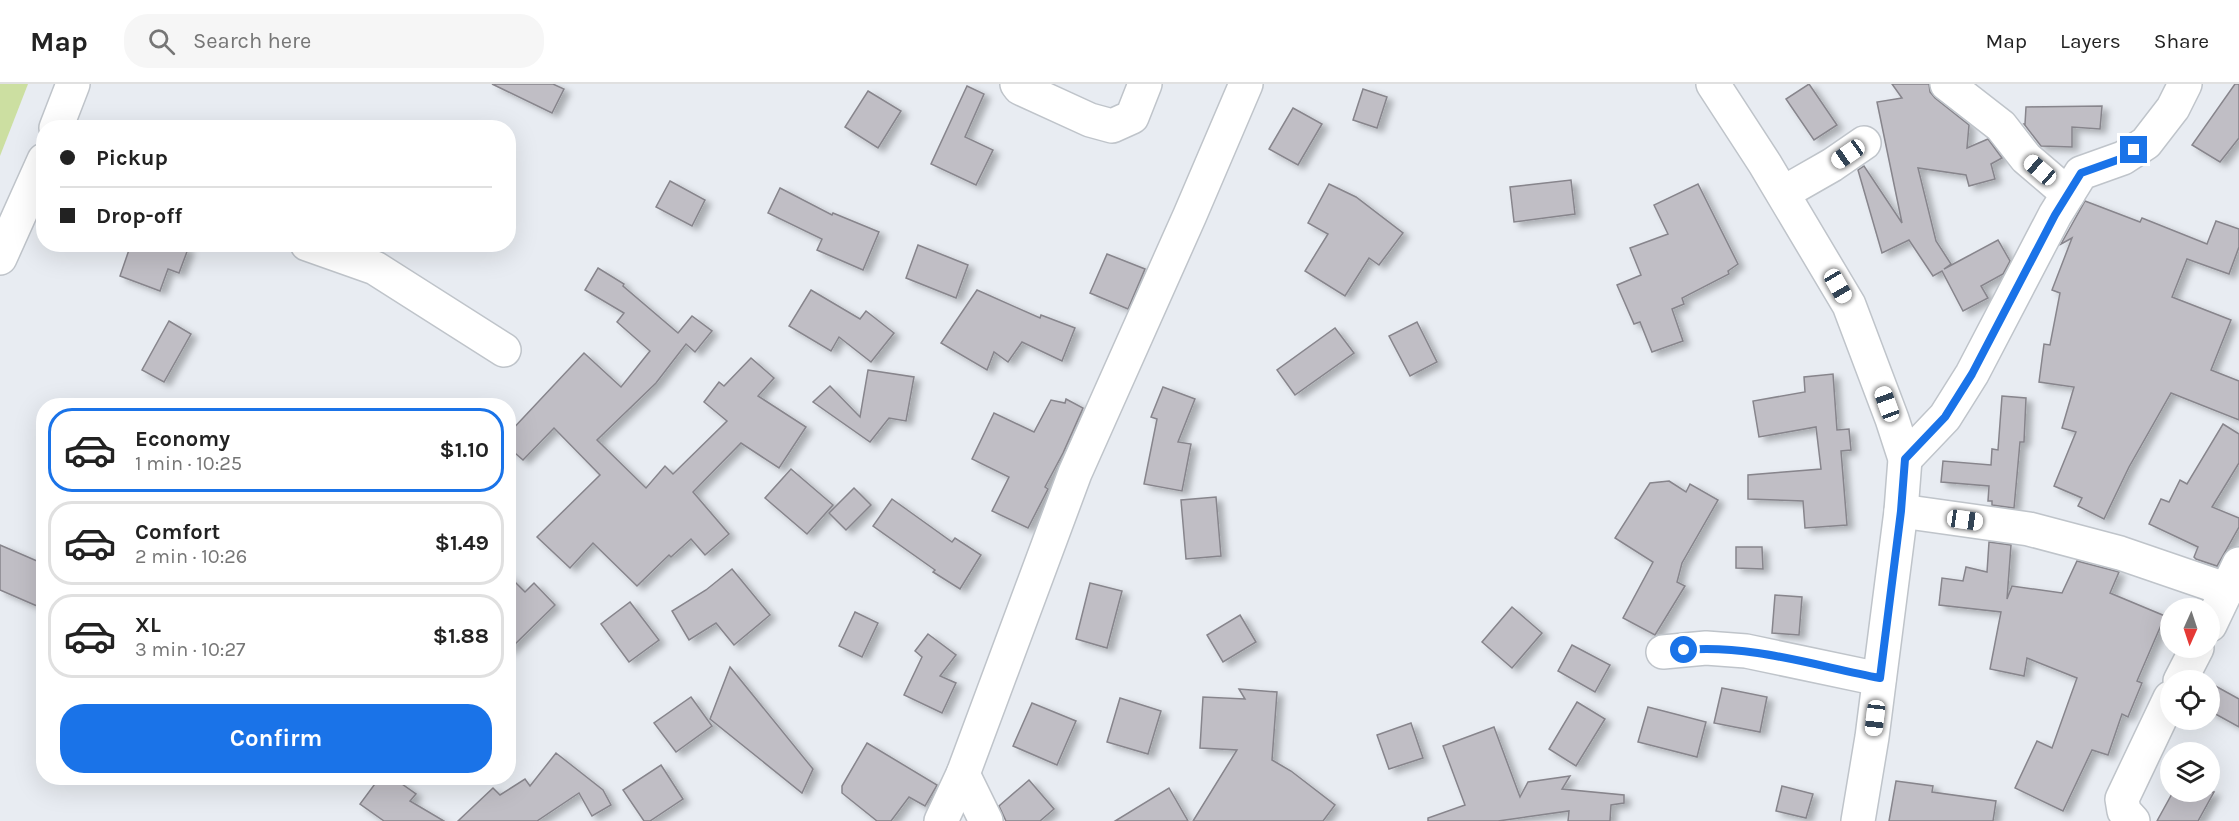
<!DOCTYPE html>
<html lang="en">
<head>
<meta charset="utf-8">
<style>
  :root { --surface:#fff; --page:#f6f6f6; --text:#222; --muted:#767676; --line:#e0e0e0; --accent:#1a73e8 }
  body { margin:0; font-family:Karla,sans-serif; background:var(--page); color:var(--text); height:100vh; display:flex; flex-direction:column; font-size:22px; white-space:nowrap }
  * { box-sizing:border-box; margin:0 }
  p { font-size:20px; color:var(--muted) }
  .icon { flex:none; width:33px; height:33px; fill:none; stroke:currentColor; stroke-width:2; stroke-linecap:round; stroke-linejoin:round }
  .map { position:relative; flex:1; overflow:hidden }
  .sheet { position:absolute; left:36px; top:314px; width:480px; height:387px; display:flex; flex-direction:column; background:var(--surface); border-radius:24px; box-shadow:0 6px 24px #0002 }
  .sheet>* { flex:none }
  .top-card { position:absolute; left:36px; top:36px; width:480px; height:132px; border-radius:24px; box-shadow:0 6px 24px #0002; display:grid; align-content:center; height:132px; padding:0 24px; background:var(--surface) }
  .needle { width:39px; rotate:183deg }
  .tools { position:absolute; left:2160px; top:514px; display:grid; gap:12px }
  .tools a { display:grid; place-items:center; width:60px; height:60px; border-radius:50%; background:var(--surface); box-shadow:0 6px 24px #0002; font-size:30px }
  .end { position:absolute; width:27px; height:27px; margin:-14px; border:8px solid #1a73e8; background:#fff; box-shadow:0 0 0 3px #fff }
  .from { border-radius:50% }
  .car { position:absolute; width:18px; height:36px; margin:-18px -9px; border-radius:8px; box-shadow:0 0 4px 2px #0007; background:linear-gradient(#fff 24%,#345 0 40%,#fff 0 76%,#345 0 86%,#fff 0) }
  .top-card b { display:flex; align-items:center; gap:21px; height:57px; font-size:22px }
  .top-card b+b { border-top:2px solid var(--line) }
  .top-card i { width:15px; height:15px; background:var(--text) }
  ul { padding:10px 0 0; list-style:none }
  li { display:flex; align-items:center; gap:18px; height:84px; margin:0 12px 9px; padding:0 12px; border:3px solid var(--line); border-radius:24px }
  li div { flex:1 }
  li b { display:block; font-size:22px }
  li em { font-style:normal; font-weight:700 }
  li.active { border-color:var(--accent) }
  li>.icon { width:54px; height:54px; stroke-width:1.5 }
  .action { display:flex; gap:12px; margin-top:auto; padding:12px 24px }
  .action a { flex:1; height:69px; border-radius:24px; background:var(--accent); color:#fff; font-size:24px; font-weight:700; line-height:69px; text-align:center }
  header { display:flex; align-items:center; gap:36px; box-sizing:border-box; height:84px; padding:0 30px; background:var(--surface); border-bottom:2px solid var(--line) }
  header strong { font-size:28px }
  nav { display:flex; gap:33px; margin-inline-start:auto; font-size:21px }
  .search { width:420px; height:54px; background:var(--page); display:flex; align-items:center; gap:15px; box-sizing:border-box; padding:0 21px; border-radius:24px; color:var(--muted); font-size:22px }
  .map>svg:first-child { display:block }
  .green { fill:#ccdfa1 }
  .building { fill:#c0bec5; stroke:#87858c; stroke-width:1.5; filter:url(#shadow) }
  .lines { fill:none; stroke-linecap:round; stroke-linejoin:round }
  .minor-casing { stroke:#bfc4ca; stroke-width:36 }
  .minor { stroke:#fff; stroke-width:33 }
  .route { stroke:#1a73e8; stroke-width:8 }
</style>
</head>
<body>
<header>
<strong>Map</strong>
<div class="search"><svg class="icon" aria-label="search" viewBox="0 0 24 24"><circle cx="10" cy="10" r="6"/><path d="M15 15l6 6"/></svg>Search here</div>
<nav><a>Map</a><a>Layers</a><a>Share</a></nav>
</header>
<div class="map">
<svg width="2239" height="737" viewBox="0 0 2239 737">
  <defs>
    <filter id="shadow"><feDropShadow dx="6" dy="4" stdDeviation="3" flood-color="#0004"/></filter>
  </defs>
  <rect width="100%" height="100%" fill="#e8ecf2"/>
  <polygon class="green" points="0,0 28,0 0,72"/>
  <g class="building">
    <polygon points="492,0 553,0 564,5 552,29"/>
    <polygon points="1809,0 1837,41 1814,56 1786,15"/>
    <polygon points="1892,0 1929,0 1930,8 1935,14 1969,41 1967,64 1988,55 2002,74 1991,80 1995,95 1969,102 1966,91 1918,84 1936,157 1951,180 1944,185 1998,156 2010,177 2003,190 1981,202 1988,214 1963,227 1942,187 1933,192 1909,156 1882,169 1858,86 1864,82 1902,139 1877,18 1902,14"/>
    <polygon points="2235,0 2239,0 2239,54 2220,78 2192,61"/>
    <polygon points="967,2 984,10 965,53 993,66 976,101 931,80"/>
    <polygon points="1363,5 1387,13 1377,44 1353,36"/>
    <polygon points="868,7 901,27 878,64 845,43"/>
    <polygon points="2102,22 2100,45 2072,43 2072,63 2041,62 2024,40 2025,40 2026,23"/>
    <polygon points="1293,24 1322,40 1298,81 1269,65"/>
    <polygon points="1571,96 1575,130 1514,138 1510,103"/>
    <polygon points="670,97 705,116 692,142 656,123"/>
    <polygon points="1329,100 1356,113 1403,149 1379,181 1369,174 1345,212 1305,187 1328,150 1308,139"/>
    <polygon points="1698,100 1738,180 1728,187 1729,190 1682,214 1684,220 1672,225 1683,257 1652,268 1640,238 1634,240 1617,201 1641,191 1630,164 1668,150 1654,121"/>
    <polygon points="780,104 832,131 833,129 879,148 863,186 817,166 822,155 768,129"/>
    <polygon points="2085,117 2140,138 2142,134 2207,160 2216,137 2239,145 2239,163 2229,190 2187,175 2172,213 2231,236 2211,286 2239,297 2239,336 2171,309 2129,383 2104,435 2078,422 2082,414 2054,402 2076,348 2062,344 2074,303 2039,298 2044,260 2050,261 2060,209 2052,206 2072,154 2061,160"/>
    <polygon points="131,160 176,160 188,165 179,189 168,185 160,207 120,192"/>
    <polygon points="918,161 968,181 956,214 906,194"/>
    <polygon points="1107,170 1145,185 1128,225 1090,209"/>
    <polygon points="598,184 624,200 623,202 678,249 692,232 712,247 695,268 686,260 656,299 597,356 646,404 665,382 673,390 727,337 704,318 719,298 724,302 751,274 774,294 758,312 806,343 779,384 741,359 693,408 729,450 705,471 691,455 671,473 669,471 637,502 593,459 570,484 537,453 600,391 554,344 523,376 508,363 508,350 584,269 621,303 650,267 617,238 624,229 585,206"/>
    <polygon points="811,206 860,235 866,227 894,249 871,278 839,253 831,267 789,242"/>
    <polygon points="977,206 1040,234 1041,231 1075,244 1062,277 1022,258 1008,278 994,268 987,286 941,259"/>
    <polygon points="169,237 191,250 164,298 142,286"/>
    <polygon points="1417,238 1437,278 1410,292 1389,252"/>
    <polygon points="1335,244 1354,269 1295,311 1277,286"/>
    <polygon points="868,286 914,293 906,337 889,334 870,358 813,318 830,302 860,333"/>
    <polygon points="1833,290 1837,346 1849,345 1851,366 1841,367 1847,441 1805,444 1803,417 1748,415 1748,391 1821,385 1816,343 1759,353 1753,317 1805,308 1804,293"/>
    <polygon points="1163,303 1195,315 1178,358 1191,360 1182,407 1144,400 1157,335 1151,333"/>
    <polygon points="2002,312 2026,314 2024,358 2020,358 2014,424 1992,421 1992,417 1988,417 1989,402 1941,398 1943,377 1991,381 1992,365 1998,366"/>
    <polygon points="1066,315 1083,324 1063,369 1045,403 1048,405 1028,444 992,427 1009,393 972,375 994,329 1034,348 1051,316 1065,319"/>
    <polygon points="2223,340 2239,350 2239,379 2212,423 2239,434 2239,443 2217,482 2196,475 2194,473 2198,463 2149,440 2161,415 2169,418 2180,396 2187,400"/>
    <polygon points="791,385 833,421 807,450 765,414"/>
    <polygon points="1669,397 1686,408 1690,400 1718,416 1682,479 1677,498 1685,502 1655,551 1623,534 1653,478 1615,454 1650,399"/>
    <polygon points="854,404 871,421 846,446 829,429"/>
    <polygon points="1216,413 1221,472 1186,475 1181,416"/>
    <polygon points="892,415 952,458 955,454 981,471 960,505 933,488 935,486 873,442"/>
    <polygon points="1989,458 2011,461 2007,515 2012,502 2062,509 2077,477 2119,488 2110,509 2165,532 2137,597 2142,599 2128,633 2122,630 2108,671 2092,666 2063,727 2015,704 2037,657 2052,664 2077,594 2027,574 2024,592 1990,585 2001,528 1939,521 1942,494 1963,497 1966,483 1987,488"/>
    <polygon points="0,461 44,480 44,525 0,506"/>
    <polygon points="1736,463 1762,463 1763,485 1736,484"/>
    <polygon points="732,485 770,531 734,561 716,539 689,556 672,527 706,506"/>
    <polygon points="508,491 525,508 534,499 555,521 508,567"/>
    <polygon points="1090,499 1122,507 1107,564 1076,555"/>
    <polygon points="1775,511 1802,513 1799,551 1772,549"/>
    <polygon points="630,518 659,556 629,578 601,540"/>
    <polygon points="1512,523 1542,549 1512,584 1482,558"/>
    <polygon points="855,528 878,539 862,573 839,562"/>
    <polygon points="1240,531 1256,558 1223,578 1207,551"/>
    <polygon points="928,550 956,571 940,592 956,599 942,629 904,611 922,573 915,567"/>
    <polygon points="1572,561 1610,581 1595,608 1558,587"/>
    <polygon points="730,583 813,685 802,709 710,635"/>
    <polygon points="2210,599 2239,615 2239,643 2210,627"/>
    <polygon points="1722,604 1767,613 1760,648 1714,639"/>
    <polygon points="1239,605 1277,608 1272,676 1291,687 1335,721 1323,737 1193,737 1237,666 1200,664 1203,613 1245,615"/>
    <polygon points="691,613 712,642 676,668 654,639"/>
    <polygon points="1120,614 1161,627 1148,670 1107,658"/>
    <polygon points="1577,618 1605,635 1576,682 1549,665"/>
    <polygon points="1032,619 1076,637 1057,681 1013,662"/>
    <polygon points="1648,623 1706,638 1697,673 1638,658"/>
    <polygon points="1411,639 1423,674 1389,685 1377,651"/>
    <polygon points="1494,643 1520,713 1528,698 1570,692 1562,705 1624,711 1624,719 1611,721 1610,737 1568,737 1569,727 1498,737 1428,737 1428,734 1465,721 1443,662"/>
    <polygon points="867,659 937,701 925,722 909,713 891,737 877,737 842,709 842,702"/>
    <polygon points="556,669 603,706 611,721 592,732 579,709 537,737 458,737 493,704 500,711 525,695 530,702"/>
    <polygon points="661,681 683,715 650,737 644,737 623,706"/>
    <polygon points="380,693 392,693 416,710 410,717 444,737 384,737 360,720"/>
    <polygon points="1029,696 1054,725 1040,737 1006,737 999,722"/>
    <polygon points="1896,697 1933,702 1932,708 1996,717 1993,737 1889,737"/>
    <polygon points="1782,702 1813,710 1806,734 1776,727"/>
    <polygon points="1169,704 1188,737 1115,737"/>
    <polygon points="2173,708 2214,708 2198,737 2157,737"/>
  </g>
  <g class="lines">
    <defs>
      <g id="minor">
        <polyline points="1017,0 1020,4 1090,36 1112,42 1132,33 1145,0"/>
        <polyline points="1713,0 1765,80 1849,221 1892,335 1905,375 1901,427 1872,653 1858,737"/>
        <polyline points="1947,0 2001,42 2026,74 2068,110"/>
        <polyline points="56,44 73,0"/>
        <polyline points="1783,109 1832,81 1864,59"/>
        <polyline points="307,160 375,184 504,266"/>
        <polyline points="0,174 44,76"/>
        <polyline points="1905,375 1945,333 1972,290 2055,131 2081,89 2123,74 2146,59 2173,24 2185,0"/>
        <polyline points="1901,427 2029,445 2120,469 2228,506"/>
        <polyline points="2210,541 2239,480"/>
        <polyline points="1663,568 1706,564 1746,567 1879,595"/>
        <polyline points="2180,597 2197,564"/>
        <polyline points="963,690 986,737"/>
        <polyline points="941,737 963,690 1075,389 1190,131 1246,0"/>
        <polyline points="2133,737 2124,727 2122,715 2170,614"/>
      </g>
    </defs>
    <use href="#minor" class="minor-casing"/>
    <use href="#minor" class="minor"/>
  </g>
  <g class="lines">
    <path class="route" d="M1684,566C1750,560 1816,582 1880,594L1901,427L1905,375L1945,333L1972,290L2055,131L2081,89L2123,74L2134,66"/>
  </g>
</svg>
<div class="tools">
<a><svg class="needle" viewBox="-14 -14 28 28"><path d="M0-13l5 13h-10z" fill="#e53935"/><path d="M0 13l5-13h-10z" fill="#767676"/></svg></a>
<a><svg class="icon" aria-label="locate" viewBox="0 0 24 24"><circle cx="12" cy="12" r="6"/><path d="M12 2v4M12 18v4M2 12h4M18 12h4"/></svg></a>
<a><svg class="icon" aria-label="layers" viewBox="0 0 24 24"><path d="M12 4l9 5-9 5-9-5zM3 14l9 5 9-5"/></svg></a>
</div>
<i class="end from" style="left:1684px;top:566px"></i>
<i class="end" style="left:2134px;top:66px"></i>
<i class="car" style="left:1848px;top:70px;rotate:235deg"></i>
<i class="car" style="left:2040px;top:86px;rotate:311deg"></i>
<i class="car" style="left:1838px;top:202px;rotate:150deg"></i>
<i class="car" style="left:1887px;top:320px;rotate:340deg"></i>
<i class="car" style="left:1965px;top:436px;rotate:98deg"></i>
<i class="car" style="left:1875px;top:634px;rotate:187deg"></i>
<div class="top-card">
<b><i class="from"></i>Pickup</b>
<b><i></i>Drop-off</b>
</div>
<section class="sheet">
<ul>
<li class="active"><svg class="icon" aria-label="car" viewBox="0 0 24 24"><path d="M5 17H2v-5l4-1 3-4h7l3 4 3 1v5h-3M9 17h6M6 11h13"/><circle cx="7" cy="17" r="2"/><circle cx="17" cy="17" r="2"/></svg><div><b>Economy</b><p>1 min · 10:25</p></div><em>$1.10</em></li>
<li><svg class="icon" aria-label="car" viewBox="0 0 24 24"><path d="M5 17H2v-5l4-1 3-4h7l3 4 3 1v5h-3M9 17h6M6 11h13"/><circle cx="7" cy="17" r="2"/><circle cx="17" cy="17" r="2"/></svg><div><b>Comfort</b><p>2 min · 10:26</p></div><em>$1.49</em></li>
<li><svg class="icon" aria-label="car" viewBox="0 0 24 24"><path d="M5 17H2v-5l4-1 3-4h7l3 4 3 1v5h-3M9 17h6M6 11h13"/><circle cx="7" cy="17" r="2"/><circle cx="17" cy="17" r="2"/></svg><div><b>XL</b><p>3 min · 10:27</p></div><em>$1.88</em></li>
</ul>
<div class="action"><a>Confirm</a></div>
</section>
</div>
</body>
</html>
